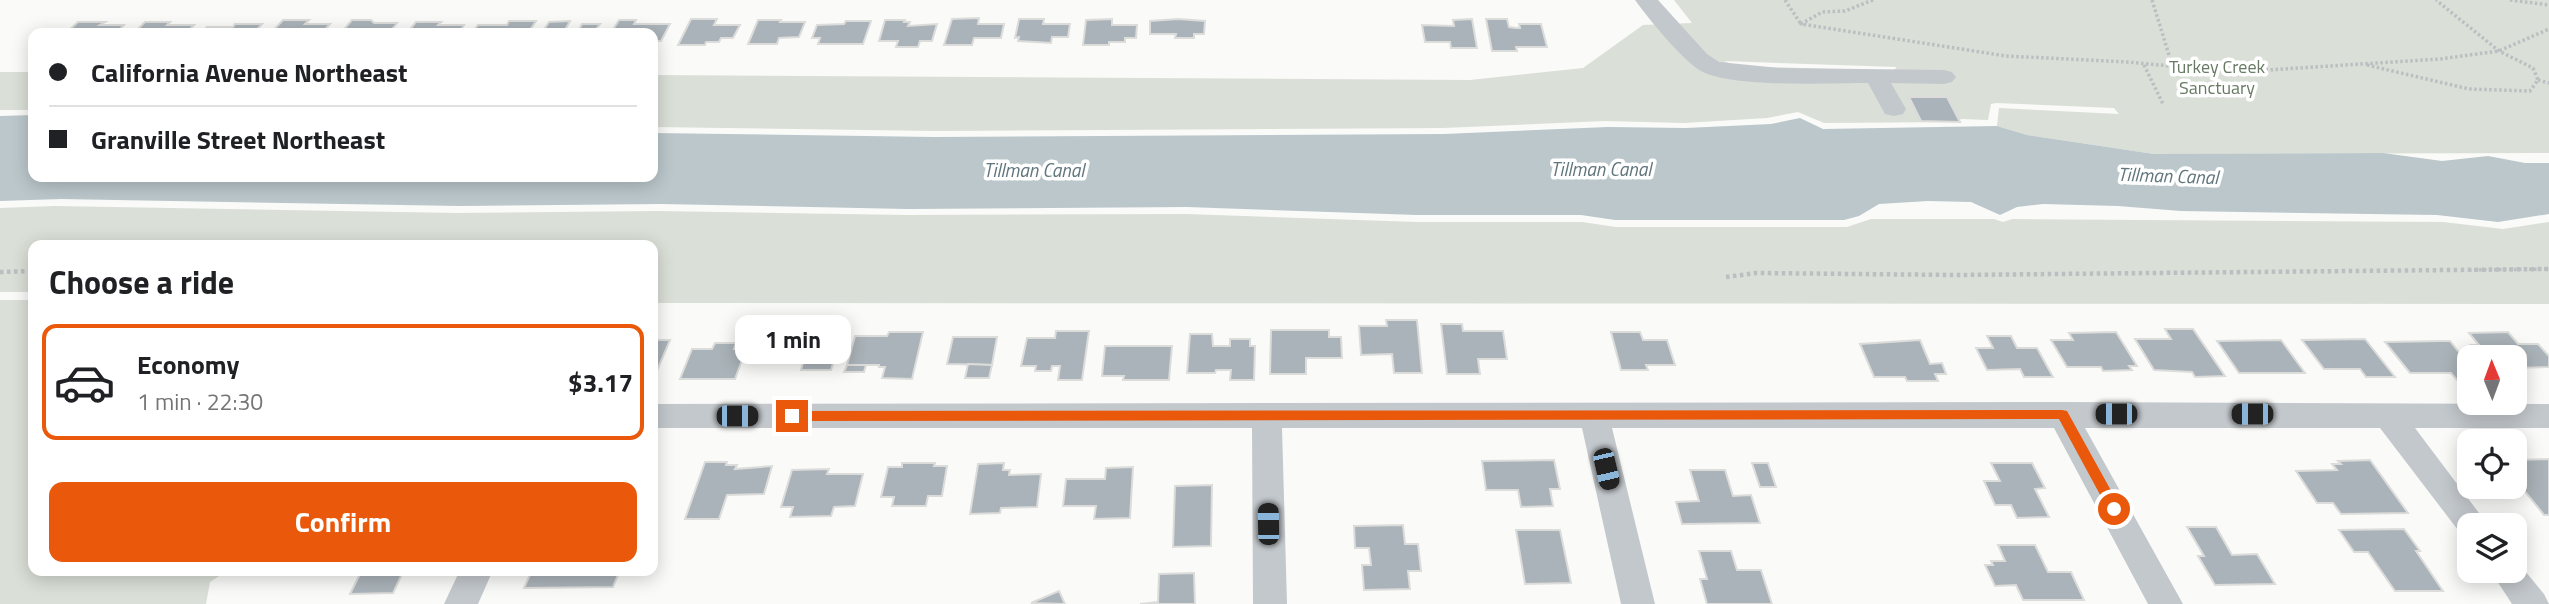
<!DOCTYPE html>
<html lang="en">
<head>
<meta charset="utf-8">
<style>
  :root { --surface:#fff; --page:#f2f2f2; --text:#202124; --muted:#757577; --line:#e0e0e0; --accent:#ea580c }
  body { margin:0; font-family:"Titillium Web",sans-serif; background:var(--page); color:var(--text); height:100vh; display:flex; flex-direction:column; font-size:26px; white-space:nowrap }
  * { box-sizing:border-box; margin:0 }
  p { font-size:23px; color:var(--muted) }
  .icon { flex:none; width:38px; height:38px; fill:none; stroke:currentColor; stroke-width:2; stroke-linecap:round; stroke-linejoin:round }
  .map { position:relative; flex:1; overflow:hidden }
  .sheet { position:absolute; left:28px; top:240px; width:630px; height:336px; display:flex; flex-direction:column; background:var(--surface); border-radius:14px; box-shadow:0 4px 18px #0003 }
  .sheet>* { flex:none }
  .hud { position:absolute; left:28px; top:28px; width:630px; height:154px; border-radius:14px; box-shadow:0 4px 18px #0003; display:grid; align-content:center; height:154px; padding:0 21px; background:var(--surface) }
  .needle { width:46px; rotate:359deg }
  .buttons { position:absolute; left:2457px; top:345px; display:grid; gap:14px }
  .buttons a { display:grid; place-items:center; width:70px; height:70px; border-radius:14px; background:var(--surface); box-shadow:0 4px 18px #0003; font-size:35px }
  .end { position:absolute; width:32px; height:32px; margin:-16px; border:9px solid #ea580c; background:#fff; box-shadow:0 0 0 4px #fff }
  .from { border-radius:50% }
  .bubble { position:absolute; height:49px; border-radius:14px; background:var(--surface); box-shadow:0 4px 18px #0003; font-size:23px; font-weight:700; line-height:49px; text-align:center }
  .car { position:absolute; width:21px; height:42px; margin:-21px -10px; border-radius:9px; box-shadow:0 0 5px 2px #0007; background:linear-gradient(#222 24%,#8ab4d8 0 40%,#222 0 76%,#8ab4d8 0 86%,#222 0) }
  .hud b { display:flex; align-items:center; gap:24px; height:66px; font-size:26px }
  .hud b+b { border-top:2px solid var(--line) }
  .hud i { width:18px; height:18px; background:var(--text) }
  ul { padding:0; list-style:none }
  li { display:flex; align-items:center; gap:21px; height:116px; margin:0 14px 10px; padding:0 7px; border:4px solid transparent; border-radius:14px }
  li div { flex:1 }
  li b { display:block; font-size:26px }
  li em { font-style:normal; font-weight:700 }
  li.on { border-color:var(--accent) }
  li>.icon { width:63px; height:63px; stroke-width:1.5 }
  h2 { padding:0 21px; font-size:32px; line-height:84px }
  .action { display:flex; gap:14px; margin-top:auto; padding:14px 21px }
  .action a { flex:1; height:80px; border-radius:14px; background:var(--accent); color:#fff; font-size:28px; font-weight:700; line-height:80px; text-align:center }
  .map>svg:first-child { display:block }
  .green { fill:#dadfd7; fill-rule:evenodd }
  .water { fill:#bbc7cb }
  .building { fill:#aab3b9; stroke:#dcdcda; stroke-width:2 }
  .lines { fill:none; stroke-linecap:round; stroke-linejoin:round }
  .path-far1 { stroke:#bbbfc2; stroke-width:3.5; stroke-dasharray:2.5 2.5; stroke-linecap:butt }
  .path { stroke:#bbbfc2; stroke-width:4.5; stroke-dasharray:3.5 3.5; stroke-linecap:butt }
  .minor { fill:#c3c8cc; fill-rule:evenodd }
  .route { fill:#ea580c }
  .labels { text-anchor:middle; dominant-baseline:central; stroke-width:7; stroke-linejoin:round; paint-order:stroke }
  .park-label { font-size:18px; fill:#687a64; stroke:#fff }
  .water-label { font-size:19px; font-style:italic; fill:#60757c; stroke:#fff }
</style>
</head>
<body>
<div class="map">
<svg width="2549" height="604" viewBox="0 0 2549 604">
  <rect width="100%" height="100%" fill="#fafaf8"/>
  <g class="green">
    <path d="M1674,0H2549V153L2154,154L2027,135L1997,126L1999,108L2119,114L2114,108L1996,103L1991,104L1988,120L1962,119L1953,122L1824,123L1798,112L1767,118L1684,123L1605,121L1443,128L935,131L653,127V75L1470,80L1583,68L1643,25L1692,23ZM1724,61L1896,67V68L1893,71L1736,66Z"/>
    <rect x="0" y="72" width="33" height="38"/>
    <polygon points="55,206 456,213 657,211 907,215 1186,214 1417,222 1582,222 1616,227 1847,227 1871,219 1994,219 2003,222 2012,219 2443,222 2503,229 2549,222 2549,304 653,303 653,245 33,245 33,292 0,292 0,208"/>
    <polygon points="0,300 33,300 33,570 227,571 210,582 206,604 0,604"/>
  </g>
  <polygon class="water" points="33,115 33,177 653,177 653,133 934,137 1444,134 1608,127 1686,128 1771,124 1800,118 1823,129 1997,126 2027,135 2154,154 2383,153 2442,161 2488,156 2525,163 2549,163 2549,214 2498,222 2437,215 2181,211 2118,206 2043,204 2017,207 2000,215 1971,202 1928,201 1879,204 1859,216 1844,220 1615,220 1581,215 1417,215 1187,207 908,209 661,204 460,206 61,199 0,201 0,116"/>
  <g class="building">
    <polygon points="979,18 978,24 1004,24 1001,38 974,38 972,45 944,45 952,19"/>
    <polygon points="691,19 717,19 714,25 740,25 733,38 721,38 719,42 706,42 705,45 678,45"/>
    <polygon points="1019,19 1044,19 1043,24 1070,24 1068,37 1052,37 1051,43 1018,41 1019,37 1015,38"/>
    <polygon points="1112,19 1112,25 1137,25 1136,38 1125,38 1125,42 1109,42 1109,45 1083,45 1086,20"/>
    <polygon points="1178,19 1205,21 1204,34 1194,34 1194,38 1175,38 1176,34 1150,34 1150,21"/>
    <polygon points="1472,19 1477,48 1451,48 1450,42 1425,42 1422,25 1454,26 1453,20"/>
    <polygon points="1486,19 1507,19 1509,27 1516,28 1520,28 1519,24 1541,24 1547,47 1516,47 1517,51 1492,51"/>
    <polygon points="283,20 309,20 305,24 330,24 322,33 271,33"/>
    <polygon points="352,20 371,20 374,23 397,23 389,33 341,33"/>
    <polygon points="619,20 636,20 634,24 670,24 661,41 653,41 653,33 611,33"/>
    <polygon points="758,20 781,20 780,22 805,22 799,37 779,38 777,44 748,44"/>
    <polygon points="885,20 905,20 904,22 910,22 908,26 937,24 932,41 920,41 918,47 896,47 898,41 879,41"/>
    <polygon points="509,21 536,21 528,33 472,33 478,25 507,25"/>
    <polygon points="570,21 565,30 579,30 582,24 600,24 593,33 542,33 549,22"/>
    <polygon points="846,21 871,21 863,44 818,44 820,38 812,38 817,25 844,24"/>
    <polygon points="78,22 105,22 100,25 124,25 116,33 66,33"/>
    <polygon points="145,22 170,22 167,25 194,25 186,33 134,33"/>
    <polygon points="416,22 441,22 438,25 464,25 459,33 407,33"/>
    <polygon points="235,24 262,24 254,33 201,33 207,27 233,27"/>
    <polygon points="1909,97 1947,97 1960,122 1921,121"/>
    <polygon points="1386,320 1417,320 1422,373 1394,373 1392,354 1361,355 1359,326 1387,326"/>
    <polygon points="813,321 846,321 833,363 763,363 770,342 787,342 791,330 810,330"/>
    <polygon points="1441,324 1462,324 1463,331 1503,331 1507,359 1478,359 1480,374 1447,374"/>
    <polygon points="2165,329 2193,329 2225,376 2195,377 2192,372 2154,370 2135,339 2171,339"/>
    <polygon points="1271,330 1329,330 1329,337 1341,337 1342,358 1306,358 1306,374 1270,374"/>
    <polygon points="1056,331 1089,331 1082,380 1058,380 1060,366 1052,366 1051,371 1035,371 1036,366 1021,366 1027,338 1055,338"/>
    <polygon points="889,332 923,332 912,379 882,378 885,367 879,367 879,365 847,365 855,336 887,336"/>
    <polygon points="1611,332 1640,332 1643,340 1667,340 1675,365 1646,365 1648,370 1621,370"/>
    <polygon points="2116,332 2137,366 2129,366 2132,370 2103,371 2101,367 2067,367 2051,340 2073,340 2069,333"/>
    <polygon points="2508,332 2518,344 2538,344 2549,356 2549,367 2515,368 2515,357 2481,357 2471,345 2479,345 2469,333"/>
    <polygon points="1190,334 1212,334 1213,346 1230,346 1230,339 1250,339 1250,346 1255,346 1254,380 1230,380 1231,370 1216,370 1215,373 1187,373"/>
    <polygon points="1987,336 2011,336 2017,348 2037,348 2053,377 2024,377 2020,369 1987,370 1976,348 1993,348"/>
    <polygon points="953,337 997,337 992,365 947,364"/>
    <polygon points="2365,339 2395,377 2366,377 2360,369 2324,369 2302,340"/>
    <polygon points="653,340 670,340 653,380"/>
    <polygon points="1920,340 1930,364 1942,363 1946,374 1935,374 1938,381 1907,381 1905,377 1874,377 1860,344"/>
    <polygon points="2281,340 2305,373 2239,373 2217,341"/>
    <polygon points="2442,341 2450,341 2469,365 2469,380 2457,380 2451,373 2410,373 2385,342"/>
    <polygon points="715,343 736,343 734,349 746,349 735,379 680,379 692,349 712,349"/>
    <polygon points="1105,346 1172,346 1169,380 1123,380 1124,376 1102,376"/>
    <polygon points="803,363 833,363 831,370 801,370"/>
    <polygon points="968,364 992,365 989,378 965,378"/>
    <polygon points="847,365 866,365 864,372 844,372"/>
    <polygon points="2549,459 2549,515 2544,515 2523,489 2508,490 2505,486 2515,486 2515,460"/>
    <polygon points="1554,460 1560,489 1550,489 1553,506 1521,507 1518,490 1486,490 1482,461"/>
    <polygon points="2370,460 2408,513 2341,514 2333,503 2317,503 2296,471 2337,470 2332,464 2341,464 2338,461"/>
    <polygon points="705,462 727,462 726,465 737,465 735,469 772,466 764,494 727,495 719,519 685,519"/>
    <polygon points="902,463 935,463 934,466 947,466 942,496 928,496 926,506 892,506 894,497 881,497 888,467 902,467"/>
    <polygon points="1004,463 1003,470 1010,470 1009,475 1041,474 1037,507 1001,508 1000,513 970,514 978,464"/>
    <polygon points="1752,463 1768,463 1776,487 1760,487"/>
    <polygon points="1991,463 2032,463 2045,488 2035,489 2049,517 2017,518 2011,505 1995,505 1984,481 2000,481"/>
    <polygon points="1133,467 1130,518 1094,519 1096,506 1063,506 1066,479 1105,479 1106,468"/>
    <polygon points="829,469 827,474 863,474 855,506 834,507 831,516 790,517 793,507 781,507 792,470"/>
    <polygon points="1690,470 1725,470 1733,496 1751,495 1760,523 1682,524 1676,502 1699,501"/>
    <polygon points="1212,485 1211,546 1173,547 1175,486"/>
    <polygon points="1403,525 1405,544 1418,544 1421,571 1408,571 1410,589 1364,590 1362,565 1371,565 1369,548 1355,548 1354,526"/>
    <polygon points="2187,527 2216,527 2232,555 2257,554 2275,584 2215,585 2198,556 2204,556"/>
    <polygon points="2404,529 2420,551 2416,551 2443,591 2395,591 2368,552 2354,552 2339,530"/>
    <polygon points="1516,530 1560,530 1571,583 1525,584"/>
    <polygon points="1998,545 2035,545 2048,572 2071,572 2084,600 2023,600 2016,585 1995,586 1985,565 1993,565 1991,561 2005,561"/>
    <polygon points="1699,551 1731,551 1737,570 1761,570 1772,604 1707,604 1700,579 1707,579"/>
    <polygon points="362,570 404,570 393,593 350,594"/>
    <polygon points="532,570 620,570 613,587 524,588"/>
    <polygon points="1194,573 1195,604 1140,604 1158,602 1159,574"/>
    <polygon points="1059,591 1065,604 1031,603"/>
  </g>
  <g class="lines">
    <g class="path-far1">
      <polyline points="1785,0 1801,24"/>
      <polyline points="1873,0 1845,11 1822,12 1801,24 2006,56 2127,62 2236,72 2440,59 2499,51 2549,29"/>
      <polyline points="2152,0 2173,68"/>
      <polyline points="2510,0 2549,5"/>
      <polyline points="2144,65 2163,104"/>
      <polyline points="2367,65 2469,89 2530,91 2538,80 2533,68 2499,51 2436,0"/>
      <polyline points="2538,80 2549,83"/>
      <polyline points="2469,270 2549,269"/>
    </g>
    <g class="path">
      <polyline points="0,272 33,271"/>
      <polyline points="1726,277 1756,273 1956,275 2549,269"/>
    </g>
    <g class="minor">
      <path d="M1635,0H1658L1707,54L1719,62L1779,68L1944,70L1952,72L1956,77L1952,82L1944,84L1891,83L1906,109L1903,114L1894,116L1885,114L1868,83C1828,83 1733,88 1701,71C1684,62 1647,17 1635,0Z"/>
      <polygon points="2062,402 2549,404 2549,428 2415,428 2488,525 2469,525 2469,537 2461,534 2380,428 2085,428 2183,604 2148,604 2054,428 1612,428 1655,604 1621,604 1582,428 1282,428 1287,604 1253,604 1252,428 653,428 653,404"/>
      <polygon points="2515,559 2544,594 2549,604 2512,604 2490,570 2515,570"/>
      <polygon points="460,570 493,570 478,604 444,604"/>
    </g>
  </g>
  <polygon class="route" points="2062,410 2067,411 2119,505 2119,513 2110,513 2059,419 792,421 786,416 792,411"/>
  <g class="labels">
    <g class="park-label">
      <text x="2217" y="66">Turkey Creek<tspan x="2217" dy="21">Sanctuary</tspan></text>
    </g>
    <g class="water-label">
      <text x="1601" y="168">Tillman Canal</text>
      <text x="1034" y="169">Tillman Canal</text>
      <text transform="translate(2168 175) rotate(2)">Tillman Canal</text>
    </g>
  </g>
</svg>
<div class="buttons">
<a><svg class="needle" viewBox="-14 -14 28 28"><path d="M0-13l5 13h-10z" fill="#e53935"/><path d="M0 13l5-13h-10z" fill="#757577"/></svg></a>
<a><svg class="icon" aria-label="locate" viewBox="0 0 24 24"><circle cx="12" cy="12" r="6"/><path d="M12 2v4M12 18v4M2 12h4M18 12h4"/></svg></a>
<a><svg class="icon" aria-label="layers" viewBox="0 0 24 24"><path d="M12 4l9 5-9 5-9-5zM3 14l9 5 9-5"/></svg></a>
</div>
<i class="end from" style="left:2114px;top:509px"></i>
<i class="end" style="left:792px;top:416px"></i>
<div class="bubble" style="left:735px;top:315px;width:116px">1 min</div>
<i class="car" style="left:2116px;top:414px;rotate:270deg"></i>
<i class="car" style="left:2252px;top:414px;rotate:270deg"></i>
<i class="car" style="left:737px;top:416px;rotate:90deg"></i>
<i class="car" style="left:1606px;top:469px;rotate:167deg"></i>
<i class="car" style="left:1268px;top:524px;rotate:359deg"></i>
<div class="hud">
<b><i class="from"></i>California Avenue Northeast</b>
<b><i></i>Granville Street Northeast</b>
</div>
<section class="sheet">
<h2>Choose a ride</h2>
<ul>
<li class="on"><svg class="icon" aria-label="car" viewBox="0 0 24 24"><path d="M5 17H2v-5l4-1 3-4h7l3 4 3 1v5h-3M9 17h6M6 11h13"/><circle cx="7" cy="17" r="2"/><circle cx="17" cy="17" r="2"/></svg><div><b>Economy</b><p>1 min · 22:30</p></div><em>$3.17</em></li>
</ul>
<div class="action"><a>Confirm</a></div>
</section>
</div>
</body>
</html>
